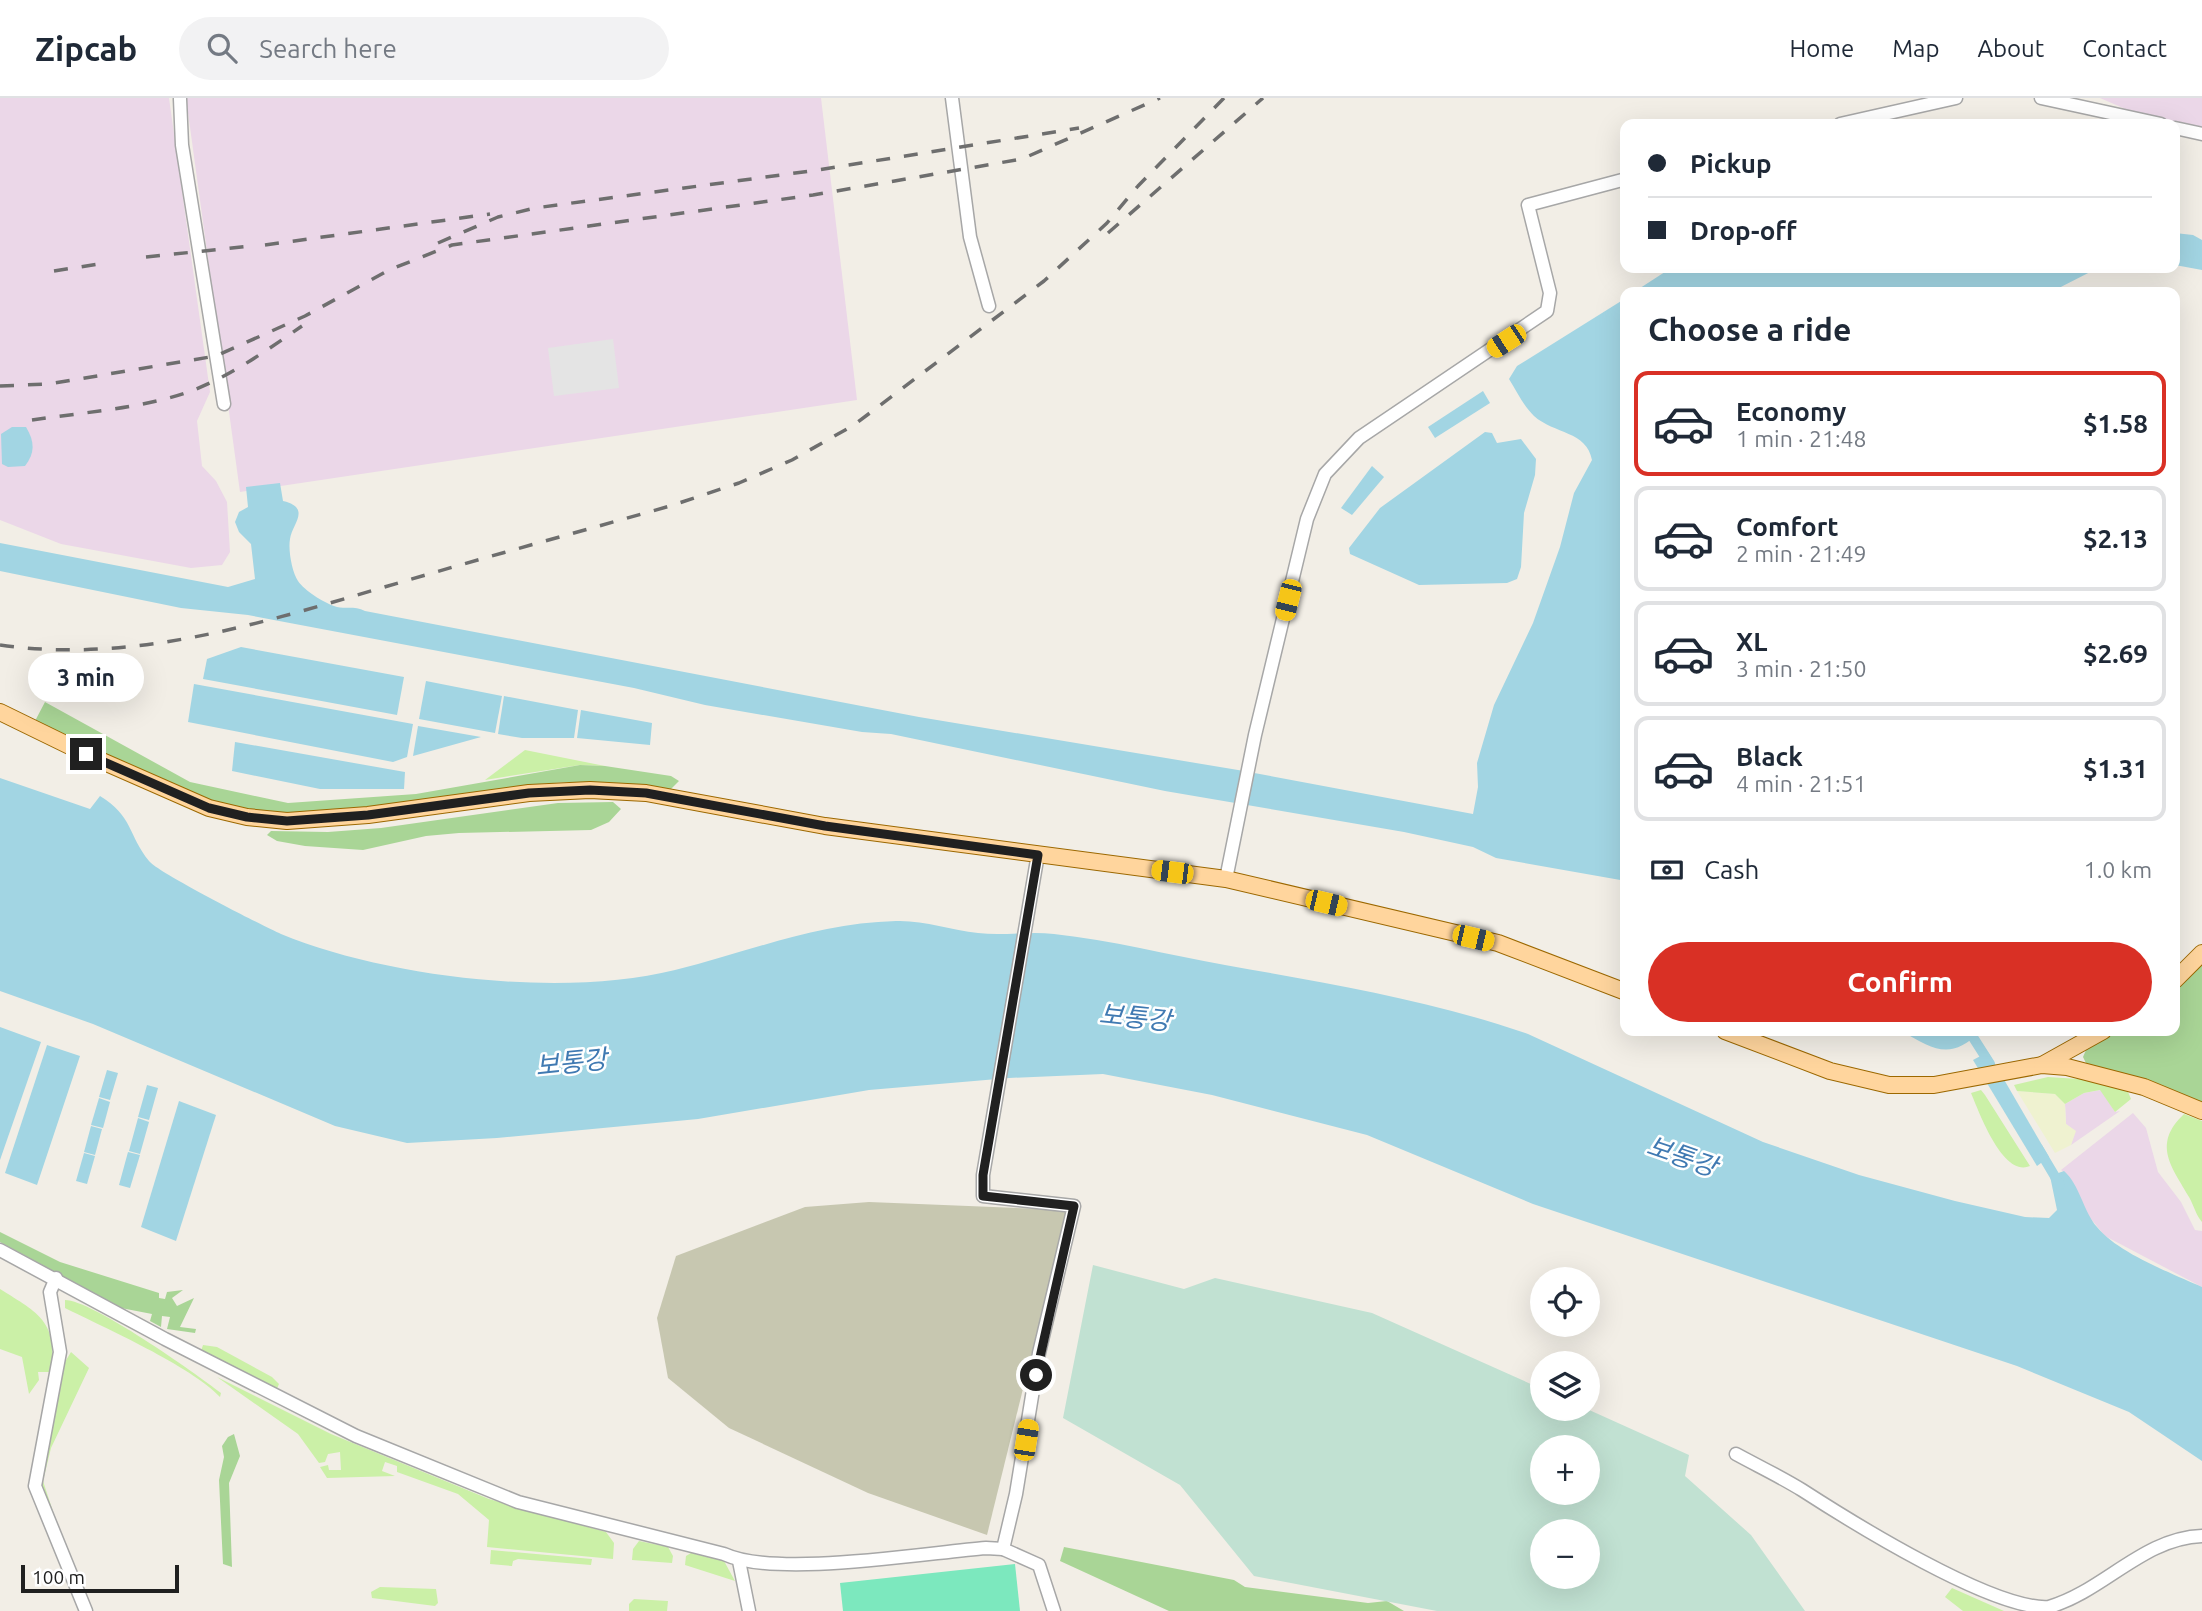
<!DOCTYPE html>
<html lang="en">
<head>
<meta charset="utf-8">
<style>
  :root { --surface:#fff; --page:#f2f2f3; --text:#1f2937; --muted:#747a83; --line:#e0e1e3; --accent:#d93025 }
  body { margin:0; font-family:Ubuntu,"Noto Sans KR",sans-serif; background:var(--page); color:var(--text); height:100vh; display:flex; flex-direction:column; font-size:26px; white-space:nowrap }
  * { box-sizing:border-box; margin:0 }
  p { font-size:23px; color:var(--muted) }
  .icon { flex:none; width:38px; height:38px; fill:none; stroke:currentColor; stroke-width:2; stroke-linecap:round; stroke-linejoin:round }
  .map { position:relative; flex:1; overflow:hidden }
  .panel { position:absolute; left:1620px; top:189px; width:560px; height:749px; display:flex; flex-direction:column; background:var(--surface); border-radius:14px; box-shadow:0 7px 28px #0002 }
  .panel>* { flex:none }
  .top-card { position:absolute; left:1620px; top:21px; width:560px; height:154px; border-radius:14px; box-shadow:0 7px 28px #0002; display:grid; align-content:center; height:154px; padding:0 28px; background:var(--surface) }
  .fabs { position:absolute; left:1530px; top:1169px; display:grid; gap:14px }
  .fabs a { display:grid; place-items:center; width:70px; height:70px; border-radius:50%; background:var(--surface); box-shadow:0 7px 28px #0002; font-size:35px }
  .scale { position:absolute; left:21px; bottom:18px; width:158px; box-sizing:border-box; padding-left:7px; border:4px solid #202020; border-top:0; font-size:19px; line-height:24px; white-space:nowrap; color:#202020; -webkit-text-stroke:5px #fff; paint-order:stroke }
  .end { position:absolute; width:32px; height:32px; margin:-16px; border:9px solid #202020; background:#fff; box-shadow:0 0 0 4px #fff }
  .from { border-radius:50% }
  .bubble { position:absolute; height:49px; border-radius:24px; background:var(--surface); box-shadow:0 7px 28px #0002; font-size:23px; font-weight:700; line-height:49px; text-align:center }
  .car { position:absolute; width:21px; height:42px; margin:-21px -10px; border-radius:9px; box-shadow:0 0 5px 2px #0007; background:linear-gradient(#f5c518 24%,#345 0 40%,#f5c518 0 76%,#345 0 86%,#f5c518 0) }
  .top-card b { display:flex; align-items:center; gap:24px; height:66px; font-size:26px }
  .top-card b+b { border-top:2px solid var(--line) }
  .top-card i { width:18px; height:18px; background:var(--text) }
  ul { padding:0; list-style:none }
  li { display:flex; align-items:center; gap:21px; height:105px; margin:0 14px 10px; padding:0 14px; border:4px solid var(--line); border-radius:14px }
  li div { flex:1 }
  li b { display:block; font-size:26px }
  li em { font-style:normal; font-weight:700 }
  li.current { border-color:var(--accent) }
  li>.icon { width:63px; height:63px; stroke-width:1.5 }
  h2 { padding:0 28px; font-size:32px; line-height:84px }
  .pay { display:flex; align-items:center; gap:18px; height:77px; padding:0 28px; font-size:26px }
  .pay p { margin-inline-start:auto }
  .button { display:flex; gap:14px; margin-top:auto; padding:14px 28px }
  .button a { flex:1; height:80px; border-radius:42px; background:var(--accent); color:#fff; font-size:28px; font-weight:700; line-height:80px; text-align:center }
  header { display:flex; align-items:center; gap:42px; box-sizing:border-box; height:98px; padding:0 35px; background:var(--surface); border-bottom:2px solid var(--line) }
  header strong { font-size:33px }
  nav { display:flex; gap:38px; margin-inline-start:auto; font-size:24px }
  .search { width:490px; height:63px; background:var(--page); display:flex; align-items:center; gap:18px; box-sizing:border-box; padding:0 24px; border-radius:38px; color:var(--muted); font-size:26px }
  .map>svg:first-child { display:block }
  .industrial { fill:#ebd7e8 }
  .construction { fill:#c7c7b0 }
  .farmland { fill:#eff2d0 }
  .grass { fill:#cbf0a7 }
  .forest { fill:#a9d596 }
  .wetland { fill:#c1e1d2; fill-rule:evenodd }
  .pitch { fill:#7ce8be }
  .parking { fill:#e4e4e4 }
  .water { fill:#a2d5e3 }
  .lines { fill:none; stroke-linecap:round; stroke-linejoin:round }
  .canal { stroke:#a2d5e3; stroke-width:10 }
  .minor-casing { stroke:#a7a7a7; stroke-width:15 }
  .major-casing { stroke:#9c6800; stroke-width:18 }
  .minor { stroke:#fff; stroke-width:12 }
  .major { stroke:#ffd59d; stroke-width:16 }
  .rail { stroke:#6e6e6e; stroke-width:3.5; stroke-dasharray:14 14; stroke-linecap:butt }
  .route { stroke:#202020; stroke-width:9 }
  .labels { text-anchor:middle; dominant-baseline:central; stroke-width:5; stroke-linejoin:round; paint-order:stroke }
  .water-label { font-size:26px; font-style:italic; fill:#407ab2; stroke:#fff }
</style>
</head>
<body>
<header>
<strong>Zipcab</strong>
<div class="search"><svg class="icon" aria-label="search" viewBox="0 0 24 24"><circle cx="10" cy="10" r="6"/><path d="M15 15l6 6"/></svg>Search here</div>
<nav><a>Home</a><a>Map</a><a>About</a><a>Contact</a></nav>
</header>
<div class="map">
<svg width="2202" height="1513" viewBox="0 0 2202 1513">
  <rect width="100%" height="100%" fill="#f2eee6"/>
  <g class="industrial">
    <polygon points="0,0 169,0 210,294 197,323 202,368 216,383 227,404 230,454 222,467 191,470 61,446 0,422"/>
    <polygon points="186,0 821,0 857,302 240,394"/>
    <polygon points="2100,0 2202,0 2202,31 2137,16"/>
    <polygon points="2101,992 2115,1014 2120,1013 2071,1047 2075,1033 2066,1026 2065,1006 2084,995"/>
    <polygon points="2133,1015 2146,1030 2158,1074 2181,1104 2195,1132 2202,1133 2202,1189 2105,1138 2087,1116 2067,1076 2061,1072"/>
  </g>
  <polygon class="construction" points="869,1104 1067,1112 987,1437 868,1395 729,1330 668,1280 657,1220 676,1158 805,1109"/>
  <polygon class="farmland" points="2017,993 2055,996 2065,1006 2066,1026 2076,1033 2071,1047 2055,1055"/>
  <g class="grass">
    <polygon points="525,652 605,668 580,667 485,682"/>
    <polygon points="2048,979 2094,982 2128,994 2131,1001 2115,1014 2100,992 2084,995 2065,1006 2055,996 2017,993 2014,987"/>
    <path d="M1981,992L1985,997L2030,1068C2003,1080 1979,1014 1971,995Z"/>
    <path d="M2184,1016L2202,1023V1124C2196,1117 2194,1108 2189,1099C2173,1070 2151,1047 2184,1016Z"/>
    <path d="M0,1191C40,1216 57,1223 52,1274H38L39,1282L29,1296L22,1259L0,1251Z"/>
    <path d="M65,1202C92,1202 195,1275 221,1295L220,1299C191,1268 105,1230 65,1210Z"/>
    <polygon points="203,1247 217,1249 272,1279 279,1286 276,1293 201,1253"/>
    <polygon points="71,1254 89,1270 51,1350 43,1383 62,1441 39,1385 62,1269"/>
    <polygon points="217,1279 331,1336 489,1401 606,1434 614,1445 613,1461 487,1449 489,1422 458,1396 397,1374 397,1368 385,1364 382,1373 395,1378 327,1380 320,1369 328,1367 329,1372 341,1372 340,1354 328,1356 325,1364 319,1365 298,1336"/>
    <polygon points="639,1443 668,1449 673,1458 672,1465 632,1462 633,1451"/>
    <polygon points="491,1452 592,1461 591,1467 518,1461 513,1463 512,1468 490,1466"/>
    <polygon points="691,1455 724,1463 735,1483 685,1467 686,1458"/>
    <polygon points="380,1489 436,1491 438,1505 435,1508 372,1500 371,1494"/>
    <polygon points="1952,1490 2004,1513 1963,1513 1945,1499"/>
    <polygon points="634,1501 668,1503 667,1513 629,1513 629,1506"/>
  </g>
  <g class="forest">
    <path d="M45,604L190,684L288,705L416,696L580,667L605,668L671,678L679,683L671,691C621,684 573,681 523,688C441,699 324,729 244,713C169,698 102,656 35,623Z"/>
    <polygon points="613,704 621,711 609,724 591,732 459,735 426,738 363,752 305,748 277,743 267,737 271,733 328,734 381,730 558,705"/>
    <polygon points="2202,865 2202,1006 2086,965 2083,959 2086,952 2119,933 2175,933 2175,892"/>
    <polygon points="0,1134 60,1164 159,1195 159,1200 165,1201 167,1194 183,1192 172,1200 177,1208 194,1200 180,1229 196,1231 195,1235 167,1231 170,1219 162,1218 161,1229 150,1223 152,1216 121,1210 0,1144"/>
    <polygon points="234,1336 240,1358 229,1385 232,1469 223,1466 219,1382 224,1359 222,1348 228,1339"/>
    <polygon points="1064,1449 1234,1482 1245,1489 1368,1505 1387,1503 1404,1513 1169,1513 1060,1463"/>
  </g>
  <path class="wetland" d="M1093,1167L1184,1191L1215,1180L1372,1215L1542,1291V1311H1587L1689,1357L1685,1378L1751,1437L1805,1513H1437L1254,1478L1180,1387L1063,1320ZM1542,1349H1587V1395H1542ZM1542,1433H1587V1479H1542Z"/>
  <polygon class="pitch" points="1015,1466 1020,1513 843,1513 840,1485"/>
  <polygon class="parking" points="613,241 619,290 554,298 548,250"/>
  <g class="water">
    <polygon points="2175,135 2193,137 2202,142 2202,172 2175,167"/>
    <polygon points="1671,170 2098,170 2051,194 1634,194"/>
    <path d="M1626,200V783L1496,760L1473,749L1404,734L1165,693L891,636L862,634L705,607L634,590L248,517L181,510L0,473V445L228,489L255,481L251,446L239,434L235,424L239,414L248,409L246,389L280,385L283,403C312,410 292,426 290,441C288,452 292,474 298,483C305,493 323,504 334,508C344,512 354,507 365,513L919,619L1238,672L1473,716L1478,689L1477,665L1494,607L1533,525L1560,449L1574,395L1592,362C1587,333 1554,336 1534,318C1523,307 1517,294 1509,281L1517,268Z"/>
    <polygon points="1483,293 1490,305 1435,340 1428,329"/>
    <path d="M12,329H26C35,344 35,355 25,368L8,369L2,366L1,336Z"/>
    <polygon points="1485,334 1492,335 1497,345 1521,341 1536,361 1535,377 1524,415 1521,469 1517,481 1507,485 1419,487 1350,456 1349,450 1380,410"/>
    <polygon points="1372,368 1384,379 1352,417 1341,410"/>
    <polygon points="241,549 404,579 397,617 203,581 207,561"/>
    <polygon points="426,583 502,598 495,635 419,621"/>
    <polygon points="194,586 413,626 407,659 393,664 188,624"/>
    <polygon points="504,598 578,612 574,640 522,640 498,636"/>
    <polygon points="581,612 652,625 650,647 577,640"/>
    <polygon points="418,628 481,639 413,658"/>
    <polygon points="235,644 405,674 404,691 320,691 232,673"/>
    <path d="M0,680L90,711L100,698C133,718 128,737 149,763C157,774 263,828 281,836C388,880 563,900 675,872C752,853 816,825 896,823C923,822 951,832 978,835C1003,838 1029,833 1054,836C1111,842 1169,857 1225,867C1327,885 1430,902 1528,936L1763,1044L1859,1077L1955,1103L2025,1119L2049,1120L2057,1112L2050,1078L2064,1073C2080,1087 2083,1113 2097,1129C2118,1155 2171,1175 2202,1189V1363L2129,1314L2017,1268L1533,1106L1367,1037L1212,997L1103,976L1009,980L869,992L698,1021L497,1040L407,1045L335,1028L93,926L0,893Z"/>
    <polygon points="0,929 41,944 0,1062"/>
    <path d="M1901,933H1981C1950,963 1935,952 1901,933Z"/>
    <polygon points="47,947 80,958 37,1087 5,1075"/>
    <polygon points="1988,954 2049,1059 2037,1068 1973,962"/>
    <polygon points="107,972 118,975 110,1002 99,999"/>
    <polygon points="147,987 158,990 149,1022 138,1019"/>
    <polygon points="99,1000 110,1004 103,1030 91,1027"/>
    <polygon points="179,1003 216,1017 176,1143 141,1129"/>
    <polygon points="138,1020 149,1024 140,1056 129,1053"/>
    <polygon points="91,1028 102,1031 95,1057 84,1054"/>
    <polygon points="128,1054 140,1057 130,1090 119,1087"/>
    <polygon points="84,1055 95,1058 87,1086 76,1083"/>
  </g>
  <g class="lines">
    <g class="canal">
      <polyline points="1969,933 1990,966"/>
      <polyline points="2038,1050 2060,1087"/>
    </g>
    <defs>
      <g id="minor">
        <polyline points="952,0 970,139 989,208"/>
        <polyline points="2041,0 2161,26"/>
        <polyline points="180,1 182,47 224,306"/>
        <polyline points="1840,26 1956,0"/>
        <polyline points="2175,30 2202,36"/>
        <polyline points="1038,756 983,1077 983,1098 1074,1108 1039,1255 1016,1396 1003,1451 1039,1467 1054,1513"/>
        <polyline points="1226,781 1255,637 1307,421 1325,376 1359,340 1547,213 1550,195 1528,107 1626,81"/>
        <path d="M0,1152L165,1241L356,1338L518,1404L724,1456C775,1480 924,1455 986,1450L1003,1451"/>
        <polyline points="56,1180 50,1194 60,1254 35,1388 86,1513"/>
        <path d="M1736,1356C1758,1368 1781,1379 1802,1392C1850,1423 1994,1513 2049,1509C2104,1493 2143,1440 2202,1438"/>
        <polyline points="739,1463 749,1513"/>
      </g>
      <g id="major">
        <polyline points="0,614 86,656 209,710 247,719 287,723 368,717 529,695 590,692 646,695 825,728 1226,781 1498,845 1626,894"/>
        <polyline points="2175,882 2202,855"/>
        <polyline points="1725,933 1830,973 1889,987 1934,987 2042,967 2067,969 2144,989 2202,1013"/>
        <polyline points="2042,967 2103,933"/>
      </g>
    </defs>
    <use href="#minor" class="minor-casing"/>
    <use href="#major" class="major-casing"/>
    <use href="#minor" class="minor"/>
    <use href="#major" class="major"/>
    <g class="rail">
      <polyline points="1108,135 1263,0"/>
      <polyline points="438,145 498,119 535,110 818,72 1079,30"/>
      <polyline points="265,147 490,116"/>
      <polyline points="146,159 251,148"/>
      <polyline points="54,173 99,166"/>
      <polyline points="0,288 49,286 216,258 305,218 389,172 452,147 813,97 1022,61 1160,0"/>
      <path d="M32,322C84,314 141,311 191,293C231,278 267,252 302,228"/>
      <path d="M0,547C139,567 274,521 405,483C493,457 582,433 670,408L739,385L792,362L854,327L1044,183L1107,125L1138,88L1224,0"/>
    </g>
  </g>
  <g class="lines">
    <polyline class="route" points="86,656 209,710 247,719 287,723 368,717 529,695 590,692 646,695 825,728 1038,757 983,1077 983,1098 1074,1108 1036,1277"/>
  </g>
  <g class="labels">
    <g class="water-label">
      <text transform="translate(1135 919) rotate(6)">보통강</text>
      <text transform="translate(571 964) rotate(-6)">보통강</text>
      <text transform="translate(1682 1058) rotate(19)">보통강</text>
    </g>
  </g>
</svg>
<div class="fabs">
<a><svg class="icon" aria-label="locate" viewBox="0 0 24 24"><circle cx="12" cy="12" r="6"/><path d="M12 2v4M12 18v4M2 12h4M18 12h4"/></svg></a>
<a><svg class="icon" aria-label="layers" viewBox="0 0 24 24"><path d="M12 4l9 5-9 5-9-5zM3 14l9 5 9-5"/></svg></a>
<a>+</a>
<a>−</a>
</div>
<div class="scale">100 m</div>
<i class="end from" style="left:1036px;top:1277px"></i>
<i class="end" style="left:86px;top:656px"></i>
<div class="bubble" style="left:28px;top:555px;width:116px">3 min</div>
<i class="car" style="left:1506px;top:243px;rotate:237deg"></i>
<i class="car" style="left:1288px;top:502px;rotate:194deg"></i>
<i class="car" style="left:1172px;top:774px;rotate:277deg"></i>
<i class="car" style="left:1326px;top:805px;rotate:103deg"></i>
<i class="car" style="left:1473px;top:840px;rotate:103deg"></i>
<i class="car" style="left:1026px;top:1342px;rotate:9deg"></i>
<div class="top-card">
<b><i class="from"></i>Pickup</b>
<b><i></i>Drop-off</b>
</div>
<section class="panel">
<h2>Choose a ride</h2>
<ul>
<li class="current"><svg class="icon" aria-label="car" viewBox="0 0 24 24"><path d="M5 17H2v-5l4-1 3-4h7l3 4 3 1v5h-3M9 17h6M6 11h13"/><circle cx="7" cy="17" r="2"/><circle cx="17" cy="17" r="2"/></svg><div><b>Economy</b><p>1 min · 21:48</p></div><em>$1.58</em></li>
<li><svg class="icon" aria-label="car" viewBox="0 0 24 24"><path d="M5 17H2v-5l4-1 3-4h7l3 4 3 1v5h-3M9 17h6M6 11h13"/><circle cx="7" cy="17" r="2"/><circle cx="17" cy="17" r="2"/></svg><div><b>Comfort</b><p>2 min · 21:49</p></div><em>$2.13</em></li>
<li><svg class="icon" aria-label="car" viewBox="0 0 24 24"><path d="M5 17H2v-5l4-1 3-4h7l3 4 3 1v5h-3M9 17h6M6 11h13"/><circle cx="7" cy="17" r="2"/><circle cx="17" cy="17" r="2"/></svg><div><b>XL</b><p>3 min · 21:50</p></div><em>$2.69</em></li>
<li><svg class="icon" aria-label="car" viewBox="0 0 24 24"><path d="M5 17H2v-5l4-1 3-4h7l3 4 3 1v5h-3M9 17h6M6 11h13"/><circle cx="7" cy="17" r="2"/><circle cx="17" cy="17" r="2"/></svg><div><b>Black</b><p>4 min · 21:51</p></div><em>$1.31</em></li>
</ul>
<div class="pay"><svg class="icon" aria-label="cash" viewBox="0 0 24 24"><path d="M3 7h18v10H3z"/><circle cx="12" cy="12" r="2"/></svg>Cash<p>1.0 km</p></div>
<div class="button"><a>Confirm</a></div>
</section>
</div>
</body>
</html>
